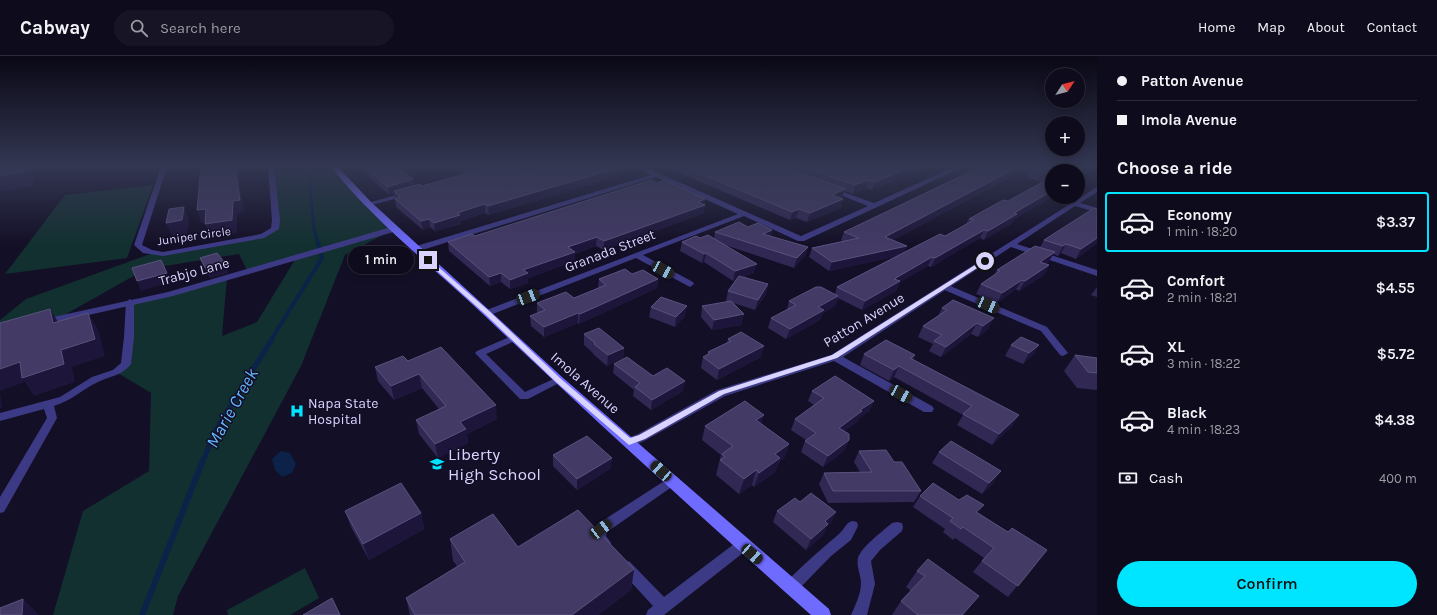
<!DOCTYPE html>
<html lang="en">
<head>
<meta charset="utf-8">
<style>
  :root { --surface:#0e0b1c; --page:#171425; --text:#f1f3f6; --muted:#9b9ba3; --line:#2e2b3b; --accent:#00e5ff }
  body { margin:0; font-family:Karla,sans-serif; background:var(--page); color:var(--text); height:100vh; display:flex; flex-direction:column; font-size:15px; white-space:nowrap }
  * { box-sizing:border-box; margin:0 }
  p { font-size:13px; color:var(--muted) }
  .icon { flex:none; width:22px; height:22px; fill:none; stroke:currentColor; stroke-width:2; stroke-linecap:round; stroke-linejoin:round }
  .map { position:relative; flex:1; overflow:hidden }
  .panel { display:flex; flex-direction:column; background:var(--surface); width:340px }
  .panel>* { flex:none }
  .banner { display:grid; align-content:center; height:88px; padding:0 20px; background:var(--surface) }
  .needle { width:26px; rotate:54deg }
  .controls { position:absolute; left:1045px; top:12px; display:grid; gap:8px }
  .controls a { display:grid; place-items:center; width:40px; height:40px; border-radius:50%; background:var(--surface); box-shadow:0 2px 10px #0003,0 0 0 1px var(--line); font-size:20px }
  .end { position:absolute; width:18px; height:18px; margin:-9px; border:5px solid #d9d4ff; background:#111; box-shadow:0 0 0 2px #111 }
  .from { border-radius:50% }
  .bubble { position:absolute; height:28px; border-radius:14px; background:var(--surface); box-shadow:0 2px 10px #0003,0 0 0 1px var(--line); font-size:13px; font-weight:600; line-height:28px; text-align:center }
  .car { position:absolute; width:12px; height:24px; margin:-12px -6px; border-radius:5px; box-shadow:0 0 3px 1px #0007; background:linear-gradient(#222 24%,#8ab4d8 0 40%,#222 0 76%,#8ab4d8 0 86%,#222 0) }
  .banner b { display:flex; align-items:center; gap:14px; height:38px; font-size:15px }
  .banner b+b { border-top:1px solid var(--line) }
  .banner i { width:10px; height:10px; background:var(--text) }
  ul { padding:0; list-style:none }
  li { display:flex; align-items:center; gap:12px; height:60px; margin:0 8px 6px; padding:0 12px; border:2px solid transparent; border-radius:4px }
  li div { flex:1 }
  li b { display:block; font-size:15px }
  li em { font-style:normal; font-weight:600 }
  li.current { border-color:var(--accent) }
  li>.icon { width:36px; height:36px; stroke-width:1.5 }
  h2 { padding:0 20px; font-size:18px; line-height:48px }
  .pay { display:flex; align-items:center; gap:10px; height:44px; padding:0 20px; font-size:15px }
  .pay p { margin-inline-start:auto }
  .action { display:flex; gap:8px; margin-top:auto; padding:8px 20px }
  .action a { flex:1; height:46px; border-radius:24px; background:var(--accent); color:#111; font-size:16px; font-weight:600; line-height:46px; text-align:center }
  header { display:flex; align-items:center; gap:24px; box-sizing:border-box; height:56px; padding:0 20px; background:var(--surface); border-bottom:1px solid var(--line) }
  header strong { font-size:19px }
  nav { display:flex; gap:22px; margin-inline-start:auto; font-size:14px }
  .search { width:280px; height:36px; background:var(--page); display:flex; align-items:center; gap:10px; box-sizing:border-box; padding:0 14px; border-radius:22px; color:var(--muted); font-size:15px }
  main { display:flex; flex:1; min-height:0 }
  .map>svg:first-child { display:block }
  .green { fill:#12302f }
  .water { fill:#0c2248 }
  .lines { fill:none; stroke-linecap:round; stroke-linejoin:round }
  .stream-far3 { stroke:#0c2248; stroke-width:3 }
  .stream-far2 { stroke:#0c2248; stroke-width:4 }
  .stream-far1 { stroke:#0c2248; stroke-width:5 }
  .stream { stroke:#0c2248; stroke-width:6 }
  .lane { fill:#3d3a85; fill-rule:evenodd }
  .street { fill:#3d3a85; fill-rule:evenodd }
  .secondary { fill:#6f6bff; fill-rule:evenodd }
  .wall { fill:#312854; fill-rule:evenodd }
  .shaded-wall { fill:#1d163a }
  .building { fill:#433a66; stroke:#5a527e }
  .route { fill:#d9d4ff }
  .labels { text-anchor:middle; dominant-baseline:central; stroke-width:3; stroke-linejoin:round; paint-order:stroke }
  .far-street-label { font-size:12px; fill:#d9d4ff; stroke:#130f26 }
  .street-label { font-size:14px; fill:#d9d4ff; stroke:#130f26 }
  .poi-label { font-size:14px; fill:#d9d4ff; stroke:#130f26; text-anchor:start }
  .near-poi-label { font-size:17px; fill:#d9d4ff; stroke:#130f26; text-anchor:start }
  .near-water-label { font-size:18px; font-style:italic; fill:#62b6ff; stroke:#130f26 }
</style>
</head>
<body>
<header>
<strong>Cabway</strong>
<div class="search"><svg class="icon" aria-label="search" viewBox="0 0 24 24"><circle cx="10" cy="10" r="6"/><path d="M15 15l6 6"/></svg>Search here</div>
<nav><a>Home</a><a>Map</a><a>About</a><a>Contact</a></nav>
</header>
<main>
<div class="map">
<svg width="1097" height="559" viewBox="0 0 1097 559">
  <rect width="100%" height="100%" fill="#130f26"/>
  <g class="green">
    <polygon points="271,111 334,111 394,173 345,199 301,310 178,540 173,559 53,559 83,455 149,415 151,337 116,316 126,307 130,246 227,222 222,280 257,266 296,202 248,216 239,198 146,213 59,262 0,278 0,264 26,243 153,197 163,198 245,184 274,173"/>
    <polygon points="153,129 127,202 5,218 65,139"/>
    <polygon points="305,512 319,542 290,559 228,559 227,554"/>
  </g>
  <polygon class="water" points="281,395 290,397 296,408 292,417 282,421 275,414 272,403"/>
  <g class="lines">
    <polyline class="stream-far3" points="308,111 314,173 318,188"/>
    <g class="stream-far2">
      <polyline points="318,187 319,191"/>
      <polyline points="271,284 322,202 321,198"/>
    </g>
    <polyline class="stream-far1" points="203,405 215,375 272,283"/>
    <polyline class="stream" points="142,559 203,404"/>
    <g class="lane">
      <polygon points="942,229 948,229 1047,271 1068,297 1063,300 1060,299 1041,275 942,233 941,231"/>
      <path d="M130,243L134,246V281L131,308C122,320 110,320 98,326C81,334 73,344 54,350L57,362L4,456L0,457V441L47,362L44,353L0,365V357L60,341L92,321L113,314L121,307L124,281L126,246Z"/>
      <polygon points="514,279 517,280 519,282 517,284 486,298 525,336 558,321 561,322 563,324 561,326 528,343 520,343 475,297 477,295"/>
      <path d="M672,420L676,422L678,425L676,428L607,476L606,480L611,487L609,491C600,494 596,488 592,481L596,469Z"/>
      <path d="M852,465L857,466L858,470L851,484L831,500L796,536L791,538L786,536L784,531L786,526C803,509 821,493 839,478C845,473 845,467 852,465Z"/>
      <path d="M897,466L902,467L903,471L902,475L880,494L871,505L875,528L867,559H851C855,550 861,538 861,527C861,519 856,510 858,502C862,490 882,476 892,467Z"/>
      <polygon points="743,483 748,485 750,489 748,493 664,559 646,559 648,554 653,550 620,514 618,510 620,506 625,504 630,506 664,541 738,485"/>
    </g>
    <g class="street">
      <polygon points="161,111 167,111 142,189 152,194 163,196 261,178 271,172 272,164 268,111 274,111 280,164 279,173 264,182 163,200 143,197 134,189"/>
      <polygon points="636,111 645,111 801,180 868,150 828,134 828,132 832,132 874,147 954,111 963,111 804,185 798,185 744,160 643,199 693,226 694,228 690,231 636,202 490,259 487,260 482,257 484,255 738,158 656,121 419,195 416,195 412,193 413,191 651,119"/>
      <path d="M1097,131V136L1080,147L1097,152V156L1075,150L1017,188L1097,214V220L1011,191L843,301L932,350L934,353L932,356H924L834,305L725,340L646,384C639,387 632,392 625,389L623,386L625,383L638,378L717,334L831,299Z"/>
      <polygon points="407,136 410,138 409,139 368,150 364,148"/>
      <polygon points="391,171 394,171 398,173 397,175 173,240 44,269 39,266 44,263 168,236"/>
    </g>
    <path class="secondary" d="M331,111H338L371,146L562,321L829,553L831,559H811C701,461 592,362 485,260C433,211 376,167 331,111Z"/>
  </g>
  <g class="wall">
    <polygon points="352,111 406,111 407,116 404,116 413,123 414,129 422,130 463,119 463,117 482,113 482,111 518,111 528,117 519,111 629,111 622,113 621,119 489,159 485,157 460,165 461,168 435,175 430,171 423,174 396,151 394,137 389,139 361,113 356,114"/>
    <polygon points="666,111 927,111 872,134 866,132 853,138 845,135 842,142 841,142 843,143 841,152 807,166 796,162 790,164"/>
    <path d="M980,111H1096L1078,122L1052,115V141L1014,163L1012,167L984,184L980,182L931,211L928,210L900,226L896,235L862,254L838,242L835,250L823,257L820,264L786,283L768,272L771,262L787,254L789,245L835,238L837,231L898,200L829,215L809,201L812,192L844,186L841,184L844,176ZM1024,114L1029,122L1042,126L1008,145L969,163L965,169L945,180L904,197L893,184Z"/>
    <polygon points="657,127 705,143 704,157 604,194 596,190 575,198 575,205 528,222 528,227 510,233 501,226 490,230 449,195 448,186 475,180"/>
    <polygon points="1097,152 1097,187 1076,203 1061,197 1058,200 1053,198 1049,205 1046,208 1049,209 1044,219 1019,235 1016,233 997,247 976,238 981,228 994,219 997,214 1040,191 1044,184"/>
    <polygon points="748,171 772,174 771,180 808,191 805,200 794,212 725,189 754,217 744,221 768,228 766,238 755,254 733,247 744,258 741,269 712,274 701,261 702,250 729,246 726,245 728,235 736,224 733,225 704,206 702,207 680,195 682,186 700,182 714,183 715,176"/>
    <polygon points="200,202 225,207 228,217 210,222 204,211"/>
    <polygon points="632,218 658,223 657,232 579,268 578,267 544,281 531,270 530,260 537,257 537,247 574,242 598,232 599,223"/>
    <polygon points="1097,231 1097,241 1091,239"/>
    <polygon points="651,251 685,260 675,271 649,261"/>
    <polygon points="942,252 989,272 978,281 971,278 941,301 929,295 933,288 918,281 923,270 938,260"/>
    <polygon points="584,278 624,292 623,302 607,310 593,298 593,297 584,289"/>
    <polygon points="728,283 761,301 717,324 701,312 703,301 708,299 708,296 727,287"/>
    <polygon points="1011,289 1039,289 1033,299 1023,308 1005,300"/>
    <polygon points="864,298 915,299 913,304 1019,359 1012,370 992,389 957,369 963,359 894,321 889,325 860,309"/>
    <polygon points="1075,299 1097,302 1097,334 1077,332 1064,315"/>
    <polygon points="408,305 497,363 467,378 468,387 438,402 419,378 416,364 439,353 422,332 394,344 378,325 375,311"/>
    <polygon points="614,308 653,320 683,335 651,354 633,340 634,334 613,317"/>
    <polygon points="812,335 874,345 869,355 858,363 857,366 844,375 849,384 844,395 823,411 801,396 805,385 806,384 791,374 795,363 814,349 808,345"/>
    <polygon points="761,368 789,388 784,402 779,406 775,416 754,431 752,429 739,438 716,419 721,399 702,384 705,370"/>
    <polygon points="859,395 894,406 921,435 914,446 828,447 819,428 824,417 860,416 854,406"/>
    <polygon points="939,396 994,426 982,438 932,407"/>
    <polygon points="553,399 612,402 610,413 577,434 553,410"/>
    <polygon points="920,440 979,457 1008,476 1047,494 1008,541 973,516 984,502 955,482 953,484 943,476 945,473 913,451"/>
    <polygon points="800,446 831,467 827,470 823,479 806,494 773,466 777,455"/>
    <polygon points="345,455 421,457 424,473 369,504 351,471"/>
    <polygon points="450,483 518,491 634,513 631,534 598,559 410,559 406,542 457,510 453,505"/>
    <polygon points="917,515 979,540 963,559 892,559 901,545 911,535 906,531"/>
  </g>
  <g class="shaded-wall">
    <polygon points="25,111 33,111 33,130 0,136 0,120"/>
    <polygon points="235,111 252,111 238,113 244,156 237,158 237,177 210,181 205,168 233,145"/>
    <polygon points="356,111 360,111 361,113 356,114"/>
    <polygon points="397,111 406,111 407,116 398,118"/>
    <polygon points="615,111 629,111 622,113 621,119 489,159 488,150"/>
    <polygon points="911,111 927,111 872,134 875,126"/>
    <polygon points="1018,111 1025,111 1024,114 882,190 885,181"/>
    <polygon points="1087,111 1096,111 1078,122 1078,116"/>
    <polygon points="413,123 415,131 394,135 394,137 389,139 388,131"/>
    <polygon points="869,124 866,132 853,138 855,129"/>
    <polygon points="845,133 842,142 830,147 832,139"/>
    <polygon points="1052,135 1052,141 1014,163 1012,167 984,184 988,175 1014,157"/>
    <polygon points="705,143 704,149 705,149 704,157 604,194 604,185"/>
    <polygon points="843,143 841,152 807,166 810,157"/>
    <polygon points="485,148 485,157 460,165 461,168 435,175 434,167 457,157"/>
    <polygon points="184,151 189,164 187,178 172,180 166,167"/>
    <polygon points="206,153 211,166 201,167 197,154"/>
    <polygon points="799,153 796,162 790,164 792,156"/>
    <polygon points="429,163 430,171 423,174 421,165"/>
    <polygon points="772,174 770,183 763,178"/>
    <polygon points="984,174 980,182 931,211 935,202"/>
    <polygon points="597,181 596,190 575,198 575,205 528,222 528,227 510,233 510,224 523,214 568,191"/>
    <polygon points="1097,182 1097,187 1076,203 1081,193"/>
    <polygon points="1066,188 1061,197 1058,200 1063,190"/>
    <polygon points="907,190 904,199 829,215 832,206"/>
    <polygon points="808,191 805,200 794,212 797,202"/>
    <polygon points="1055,196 1049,205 1035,215 1040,206"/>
    <polygon points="706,197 704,206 702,207 704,198"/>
    <polygon points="932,201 928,210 900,226 896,235 862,254 865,245 894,223"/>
    <polygon points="225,207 228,217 210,222 206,213"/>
    <polygon points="757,208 754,217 733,225 735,215"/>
    <polygon points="1049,209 1044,219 1019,235 1025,225"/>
    <polygon points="167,217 171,226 141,235 137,225"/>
    <polygon points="501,217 501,226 490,230 489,221"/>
    <polygon points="658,223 657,232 579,268 580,258"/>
    <polygon points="1022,224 1016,233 997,247 1002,237"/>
    <polygon points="768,228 766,238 755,254 758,244"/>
    <polygon points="838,240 835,250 823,257 820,264 786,283 790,273 818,251"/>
    <polygon points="687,250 685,260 675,271 676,261"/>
    <polygon points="50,253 60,269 53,267"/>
    <polygon points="88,257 98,273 105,300 72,311 75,326 34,340 25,326 0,335 2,352 0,352 0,313 61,294"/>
    <polygon points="578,257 578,267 544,281 544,271"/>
    <polygon points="744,258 741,269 712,274 714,264"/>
    <polygon points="994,262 989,272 978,281 983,270"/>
    <polygon points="977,267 971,278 941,301 946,291"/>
    <polygon points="1039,289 1033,299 1023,308 1029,297"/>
    <polygon points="764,290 761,301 717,324 719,313"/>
    <polygon points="624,292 623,302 607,310 608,299"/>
    <polygon points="899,310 894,321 889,325 894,314"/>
    <polygon points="419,318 422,332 394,344 391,330"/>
    <polygon points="685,325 683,335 651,354 652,344"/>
    <polygon points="874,345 869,355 858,363 857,366 834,383 839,372 860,354"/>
    <polygon points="496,349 497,363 467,378 468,387 438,402 435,388 460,366"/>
    <polygon points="764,359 760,373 756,364"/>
    <polygon points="1019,359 1012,370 992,389 999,378"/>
    <polygon points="849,384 844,395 823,411 828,400"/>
    <polygon points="789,388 784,402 779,406 775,416 754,431 759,417 775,398"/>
    <polygon points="612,402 610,413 577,434 577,423"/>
    <polygon points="756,414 752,429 739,438 744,423"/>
    <polygon points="1001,415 994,426 982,438 989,427"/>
    <polygon points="984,449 976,461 976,456"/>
    <polygon points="836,456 831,467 827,470 823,479 806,494 811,483 825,465"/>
    <polygon points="421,457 424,473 369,504 363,488"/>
    <polygon points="634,513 631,534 598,559 572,559"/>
    <polygon points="979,540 963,559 962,559"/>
    <polygon points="23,543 39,559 22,559"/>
  </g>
  <g class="building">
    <polygon points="0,111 25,111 25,115 0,120"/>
    <polygon points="201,111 235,111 240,144 233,145 232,164 205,168 206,153 197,154"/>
    <polygon points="365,111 398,111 413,123 388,131"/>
    <polygon points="484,111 518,111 528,117 535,116 535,114 531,111 621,111 488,150 485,148 457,157 460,159 434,167 429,163 421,165 395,143 400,141 394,135 420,128 422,130 465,118 463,117 485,112"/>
    <polygon points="685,111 786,111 845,133 832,139 843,143 810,157 799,153 792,156"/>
    <polygon points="804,111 911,111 875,126 869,124 855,129"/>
    <polygon points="980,111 1018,111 885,181 907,190 832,206 812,192 859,182 844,176"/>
    <polygon points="1031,111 1087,111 1078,116 1078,115 1052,115 1052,120 1032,114"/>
    <polygon points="1050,122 1052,123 1052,135 1014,157 1017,158 988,175 984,174 935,202 932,201 894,223 900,225 865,245 837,231 940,178 945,180 974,164 969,163 1003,144 1008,145"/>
    <polygon points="651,124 657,127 664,124 705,143 698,146 705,149 604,185 597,181 568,191 575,196 523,214 528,217 510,224 501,217 489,221 448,186 472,178 475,180"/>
    <polygon points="184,151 182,164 166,167 169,153"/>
    <polygon points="1094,152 1096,153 1097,152 1097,182 1081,193 1066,188 1063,190 1044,184"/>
    <polygon points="739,166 748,171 758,167 772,174 763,178 808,191 797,202 715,176"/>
    <polygon points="708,179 757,208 735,215 706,197 704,198 682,186 696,180 700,182"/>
    <polygon points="1035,190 1055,196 1040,206 1049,209 1025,225 1022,224 1002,237 981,228 1000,215 997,214"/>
    <polygon points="217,197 225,207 206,213 200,202"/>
    <polygon points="161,204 167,217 137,225 132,212"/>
    <polygon points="625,213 632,218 643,214 658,223 580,258 578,257 544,271 530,260 545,254 537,247 566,236 574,242 606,229 599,223"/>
    <polygon points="739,220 768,228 758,244 728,235"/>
    <polygon points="816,231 821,231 838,240 818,251 824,254 790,273 771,262 796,249 789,245"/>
    <polygon points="661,241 687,250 676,261 651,251"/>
    <polygon points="953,244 994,262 983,270 977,267 946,291 934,285 942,279 923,270 947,254 942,252"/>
    <polygon points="731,245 744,258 714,264 702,250"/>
    <polygon points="50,253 53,267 88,257 95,283 61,294 64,308 22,322 20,306 0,313 0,267"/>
    <polygon points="599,272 624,292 608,299 594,288 595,287 584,278"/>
    <polygon points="741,276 764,290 719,313 703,301 710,297 708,296 731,285 728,283"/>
    <polygon points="1021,281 1039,289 1029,297 1011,289"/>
    <polygon points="886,284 915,299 910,302 1019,359 999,378 963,358 972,350 899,310 894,314 864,298"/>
    <polygon points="441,291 496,349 460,366 466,373 435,388 416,364 446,350 419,318 391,330 375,311 403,300 408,305"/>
    <polygon points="1075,299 1097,302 1097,317 1088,316"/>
    <polygon points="627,301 653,320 667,312 685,325 652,344 635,331 640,327 614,308"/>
    <polygon points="835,320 874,345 860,354 862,355 839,372 849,378 849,384 828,400 805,385 816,377 795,363 824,342 812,335"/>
    <polygon points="745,345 764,359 756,364 789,388 775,398 780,402 759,417 756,414 744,423 720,404 725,401 722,398 733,390 705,370"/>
    <polygon points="587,380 612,402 577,423 553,399"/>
    <polygon points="951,385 1001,415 989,427 939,396"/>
    <polygon points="886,394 894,406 902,406 921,435 833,435 824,417 872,416 859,395"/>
    <polygon points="401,427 421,457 363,488 345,455"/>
    <polygon points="933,427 959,444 967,439 984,449 976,456 1008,476 1012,472 1047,494 1018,530 982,505 994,492 963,471 961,473 950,465 953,462 920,440"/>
    <polygon points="811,437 836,456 825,465 828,468 811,483 777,455 795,442 800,446"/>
    <polygon points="578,454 634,513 572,559 415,559 406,542 465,506 450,483 493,458 518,491"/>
    <polygon points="928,503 979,540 962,559 918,559 901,545 925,520 917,515"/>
    <polygon points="332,542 340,559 303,559"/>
    <polygon points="23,543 22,559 0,559 0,552"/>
  </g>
  <linearGradient id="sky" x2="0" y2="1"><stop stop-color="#0a0815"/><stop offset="0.58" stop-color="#333752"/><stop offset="1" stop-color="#333752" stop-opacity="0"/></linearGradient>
  <rect width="1097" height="190" fill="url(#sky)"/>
  <polygon class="route" points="428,202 489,255 561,323 630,382 639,379 719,335 832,299 983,204 988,205 837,302 724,338 645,383 629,389 556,326 485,258 426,205 425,204"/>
  <defs>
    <symbol id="hospital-bare" viewBox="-9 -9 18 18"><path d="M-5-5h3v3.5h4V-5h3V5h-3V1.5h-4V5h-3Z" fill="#00e5ff" stroke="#130f26" stroke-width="2.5" paint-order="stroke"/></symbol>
    <symbol id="school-bare" viewBox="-9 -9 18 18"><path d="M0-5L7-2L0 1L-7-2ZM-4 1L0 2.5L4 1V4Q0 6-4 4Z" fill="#00e5ff" stroke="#130f26" stroke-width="2.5" paint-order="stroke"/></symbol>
  </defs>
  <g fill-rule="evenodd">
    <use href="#hospital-bare" x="287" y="345" width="20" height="20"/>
    <use href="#school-bare" x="427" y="398" width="20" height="20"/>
  </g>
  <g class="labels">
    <g class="far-street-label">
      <text transform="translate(194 180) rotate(-8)">Juniper Circle</text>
    </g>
    <g class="street-label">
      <text transform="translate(610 195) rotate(-21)">Granada Street</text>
      <text transform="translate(194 216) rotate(-15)">Trabjo Lane</text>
      <text transform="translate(864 264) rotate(-31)">Patton Avenue</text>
      <text transform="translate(585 327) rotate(41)">Imola Avenue</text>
    </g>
    <g class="poi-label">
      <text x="308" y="347">Napa State<tspan x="308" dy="16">Hospital</tspan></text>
    </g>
    <g class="near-poi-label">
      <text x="448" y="398">Liberty<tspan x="448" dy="20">High School</tspan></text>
    </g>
    <g class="near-water-label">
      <text transform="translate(232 352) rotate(-61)">Marie Creek</text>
    </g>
  </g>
</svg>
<div class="controls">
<a><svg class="needle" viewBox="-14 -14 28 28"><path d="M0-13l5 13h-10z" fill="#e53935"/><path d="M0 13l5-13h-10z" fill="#9b9ba3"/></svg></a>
<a>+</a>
<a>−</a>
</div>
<i class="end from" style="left:985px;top:205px"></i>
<i class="end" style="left:428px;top:204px"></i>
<div class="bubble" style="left:348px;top:190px;width:66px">1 min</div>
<i class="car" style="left:663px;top:214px;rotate:119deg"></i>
<i class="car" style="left:528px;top:241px;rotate:69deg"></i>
<i class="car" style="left:988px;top:249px;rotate:113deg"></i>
<i class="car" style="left:901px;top:338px;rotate:119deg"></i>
<i class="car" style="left:661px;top:415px;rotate:312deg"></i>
<i class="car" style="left:601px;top:473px;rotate:53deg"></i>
<i class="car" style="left:752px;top:498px;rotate:131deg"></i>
</div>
<section class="panel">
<div class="banner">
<b><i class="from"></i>Patton Avenue</b>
<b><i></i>Imola Avenue</b>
</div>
<h2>Choose a ride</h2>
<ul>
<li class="current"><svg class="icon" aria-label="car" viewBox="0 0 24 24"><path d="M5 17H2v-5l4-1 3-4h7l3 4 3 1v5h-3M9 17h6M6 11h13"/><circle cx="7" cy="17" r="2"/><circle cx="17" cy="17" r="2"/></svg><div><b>Economy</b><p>1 min · 18:20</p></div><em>$3.37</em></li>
<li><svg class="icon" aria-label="car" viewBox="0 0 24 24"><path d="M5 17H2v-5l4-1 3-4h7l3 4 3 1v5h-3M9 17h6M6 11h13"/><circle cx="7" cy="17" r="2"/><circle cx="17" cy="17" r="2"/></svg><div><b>Comfort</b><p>2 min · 18:21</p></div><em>$4.55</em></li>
<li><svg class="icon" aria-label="car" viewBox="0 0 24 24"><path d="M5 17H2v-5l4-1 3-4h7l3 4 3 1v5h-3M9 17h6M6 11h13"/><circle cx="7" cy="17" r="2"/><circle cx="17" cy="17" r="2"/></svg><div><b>XL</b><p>3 min · 18:22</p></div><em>$5.72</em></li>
<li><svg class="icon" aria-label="car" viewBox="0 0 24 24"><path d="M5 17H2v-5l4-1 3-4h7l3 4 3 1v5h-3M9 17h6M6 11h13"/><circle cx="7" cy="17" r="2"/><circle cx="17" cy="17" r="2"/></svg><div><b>Black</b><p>4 min · 18:23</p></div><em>$4.38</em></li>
</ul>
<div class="pay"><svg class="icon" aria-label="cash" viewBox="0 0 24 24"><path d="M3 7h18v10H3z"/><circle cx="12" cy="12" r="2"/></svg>Cash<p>400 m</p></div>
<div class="action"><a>Confirm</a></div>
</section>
</main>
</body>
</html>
